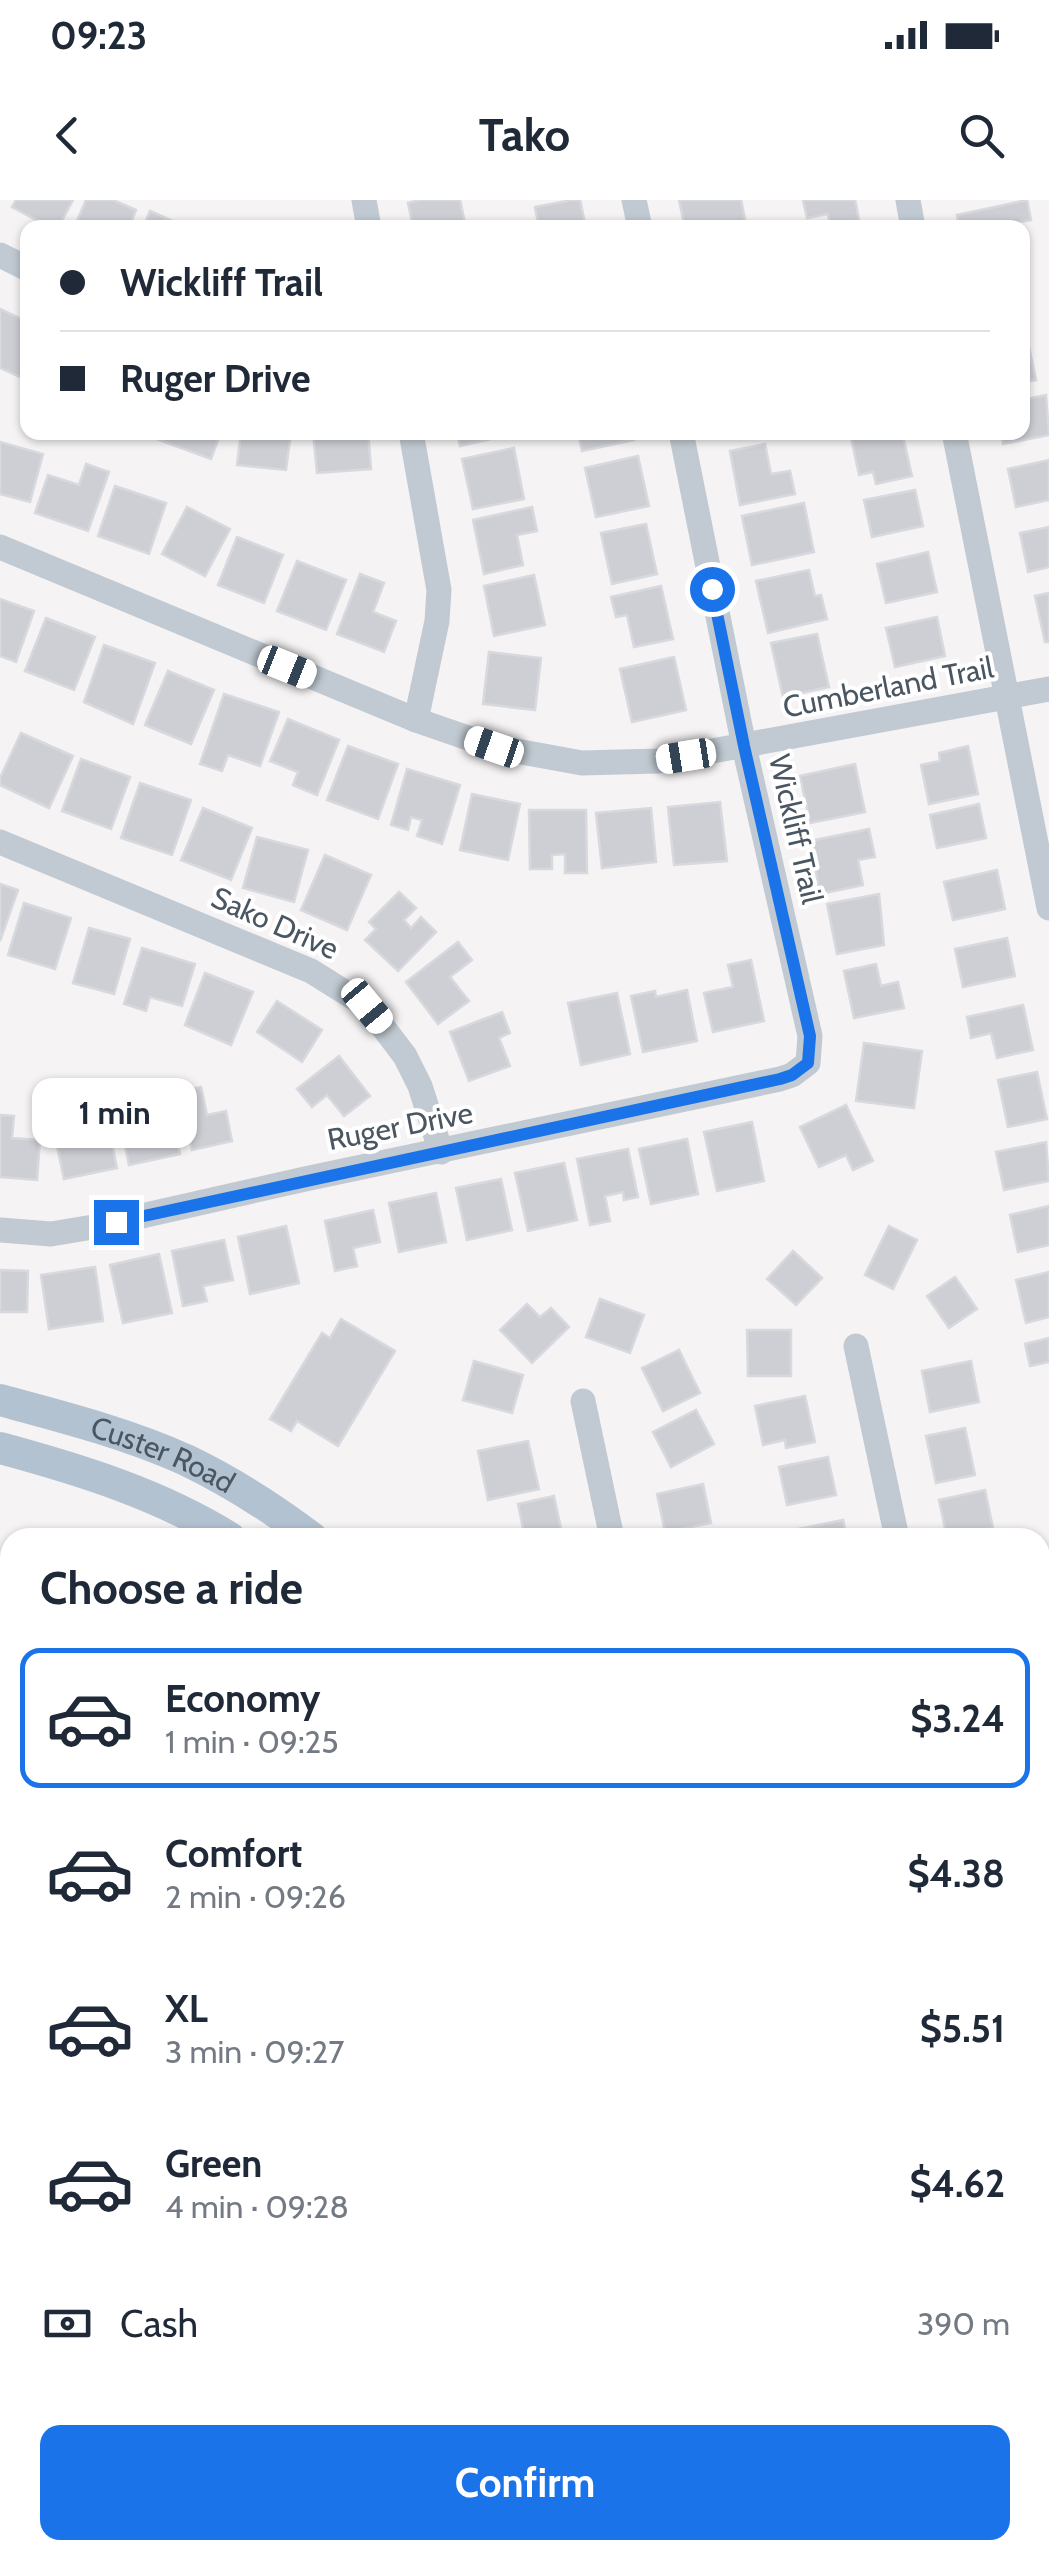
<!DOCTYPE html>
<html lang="en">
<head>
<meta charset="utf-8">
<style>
  :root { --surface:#fff; --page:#f2f2f3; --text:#1f2937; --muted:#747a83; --line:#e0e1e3; --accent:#1a73e8 }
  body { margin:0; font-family:Cabin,sans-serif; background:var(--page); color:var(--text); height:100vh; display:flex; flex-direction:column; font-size:38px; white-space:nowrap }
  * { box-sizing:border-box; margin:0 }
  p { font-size:32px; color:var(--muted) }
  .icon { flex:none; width:55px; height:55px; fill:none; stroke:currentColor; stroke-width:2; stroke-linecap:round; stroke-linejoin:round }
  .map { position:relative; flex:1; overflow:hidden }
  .details { position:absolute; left:0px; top:1328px; width:1050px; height:1032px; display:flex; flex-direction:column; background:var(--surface); border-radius:30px 30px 0 0; box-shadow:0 2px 8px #0004 }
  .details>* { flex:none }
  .banner { position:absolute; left:20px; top:20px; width:1010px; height:220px; border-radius:20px; box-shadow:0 2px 8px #0004; display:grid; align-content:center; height:220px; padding:0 40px; background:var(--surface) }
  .end { position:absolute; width:45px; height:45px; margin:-22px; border:12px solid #1a73e8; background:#fff; box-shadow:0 0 0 5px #fff }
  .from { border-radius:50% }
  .bubble { position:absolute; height:70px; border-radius:20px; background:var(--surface); box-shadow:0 2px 8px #0004; font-size:32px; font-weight:700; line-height:70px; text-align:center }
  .car { position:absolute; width:30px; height:60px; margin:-30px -15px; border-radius:12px; box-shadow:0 0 8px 2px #0007; background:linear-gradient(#fff 24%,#345 0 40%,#fff 0 76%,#345 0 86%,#fff 0) }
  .banner b { display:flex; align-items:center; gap:35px; height:95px; font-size:38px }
  .banner b+b { border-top:2px solid var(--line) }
  .banner i { width:25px; height:25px; background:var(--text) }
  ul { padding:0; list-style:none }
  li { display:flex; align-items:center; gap:30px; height:140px; margin:0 20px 15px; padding:0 20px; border:5px solid transparent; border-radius:20px }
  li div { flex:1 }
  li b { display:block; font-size:38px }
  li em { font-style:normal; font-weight:700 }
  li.selected { border-color:var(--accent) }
  li>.icon { width:90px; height:90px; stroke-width:1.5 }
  h2 { padding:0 40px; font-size:45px; line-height:120px }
  .pay { display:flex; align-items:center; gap:25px; height:110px; padding:0 40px; font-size:38px }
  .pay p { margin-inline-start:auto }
  .action { display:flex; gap:20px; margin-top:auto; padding:20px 40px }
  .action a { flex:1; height:115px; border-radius:20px; background:var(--accent); color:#fff; font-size:40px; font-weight:700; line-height:115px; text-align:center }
  .status { display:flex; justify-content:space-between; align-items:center; height:70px; padding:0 50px; background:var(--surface); direction:ltr }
  .status svg { height:28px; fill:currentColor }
  header { display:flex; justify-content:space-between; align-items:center; height:130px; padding:0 40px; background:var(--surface); font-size:45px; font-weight:700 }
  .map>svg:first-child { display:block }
  .grass { fill:url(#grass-tufts) }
  .park { fill:#c3f1d5 }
  .building { fill:#cdcfd5; stroke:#d7d9de; stroke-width:2.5 }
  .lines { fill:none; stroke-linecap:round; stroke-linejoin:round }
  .minor { stroke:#c1cad2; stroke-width:25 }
  .major { stroke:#b3c2d1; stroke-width:32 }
  .route { stroke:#1a73e8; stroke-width:12 }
  .labels { text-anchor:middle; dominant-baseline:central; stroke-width:8; stroke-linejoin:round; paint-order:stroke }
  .street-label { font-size:30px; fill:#4a5661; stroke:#fff }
</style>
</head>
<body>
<div class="status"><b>09:23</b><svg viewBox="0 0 49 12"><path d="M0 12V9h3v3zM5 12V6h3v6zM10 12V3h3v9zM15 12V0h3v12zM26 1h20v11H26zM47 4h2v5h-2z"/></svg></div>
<header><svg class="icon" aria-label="back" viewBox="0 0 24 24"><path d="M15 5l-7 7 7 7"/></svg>Tako<svg class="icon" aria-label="search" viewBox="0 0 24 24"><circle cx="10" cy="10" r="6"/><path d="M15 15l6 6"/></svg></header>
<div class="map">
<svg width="1049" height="2359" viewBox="0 0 1049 2359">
  <defs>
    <pattern id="grass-tufts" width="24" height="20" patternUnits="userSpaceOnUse" patternTransform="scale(2.5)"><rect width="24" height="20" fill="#c3f1d5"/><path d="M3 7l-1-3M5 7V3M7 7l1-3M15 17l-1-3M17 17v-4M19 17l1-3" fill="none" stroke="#a0c6b0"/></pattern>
  </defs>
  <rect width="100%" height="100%" fill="#f5f3f3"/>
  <polygon class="grass" points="10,1929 10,2164 0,2166 0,1931"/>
  <polygon class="park" points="1049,1714 1049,1951 1040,1953 1040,1715"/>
  <g class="building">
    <polygon points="16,0 73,0 58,28 51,28 12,7"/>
    <polygon points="86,0 113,0 136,10 129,28 74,28"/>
    <polygon points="420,0 460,0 466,28 413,28 408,3"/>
    <polygon points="572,0 580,0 586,28 539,28 535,7"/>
    <polygon points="679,0 741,0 746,24 731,28 685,28"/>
    <polygon points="803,0 855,0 859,20 830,26 828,14 807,18"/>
    <polygon points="1027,0 1031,20 1011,24 1012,28 959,28 957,15"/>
    <polygon points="150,11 188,28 143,28"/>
    <polygon points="0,109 28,122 28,161 20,177 0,168"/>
    <polygon points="1026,133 1036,180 1022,183 1022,134"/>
    <polygon points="1046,195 1049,235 1003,244 1001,232 1022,232 1022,200"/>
    <polygon points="162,232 221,232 211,259 159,240"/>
    <polygon points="241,232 291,232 286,270 237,265"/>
    <polygon points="313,232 368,232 371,269 317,273"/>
    <polygon points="457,232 518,232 518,233 460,246"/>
    <polygon points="578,232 633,232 634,240 582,251"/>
    <polygon points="872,232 902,232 912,276 876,284 873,272 859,275 851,237"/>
    <polygon points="0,242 43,254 30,302 0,294"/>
    <polygon points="765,244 771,274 790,271 795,294 740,305 730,251"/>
    <polygon points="514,248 524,299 473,309 462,259"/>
    <polygon points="638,256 649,306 596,317 585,268"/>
    <polygon points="1049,260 1049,300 1016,307 1008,269"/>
    <polygon points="86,264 109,272 88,331 35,313 48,275 79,285"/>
    <polygon points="115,286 166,303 149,354 98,336"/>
    <polygon points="915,290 923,326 872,337 864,300"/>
    <polygon points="804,303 814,352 752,365 742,316"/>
    <polygon points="187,307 230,329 205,376 162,354"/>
    <polygon points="532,307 537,331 517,335 523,365 484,374 473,320"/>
    <polygon points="646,324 657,374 612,384 601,333"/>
    <polygon points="1049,327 1049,367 1028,372 1020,333"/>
    <polygon points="237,337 283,355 264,403 218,385"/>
    <polygon points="928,352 937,392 886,403 877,364"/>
    <polygon points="297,361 346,380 326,430 277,411"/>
    <polygon points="809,370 815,396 821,395 827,419 768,433 756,381"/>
    <polygon points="360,374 384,383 373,412 396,421 384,452 337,434"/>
    <polygon points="534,375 545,425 494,436 484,386"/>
    <polygon points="661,386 673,439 634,447 627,415 616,417 611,397"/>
    <polygon points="1049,393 1049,442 1045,442 1035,396"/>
    <polygon points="0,399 34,411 16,462 0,456"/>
    <polygon points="937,417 945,456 895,467 886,428"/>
    <polygon points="46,418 95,437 74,490 25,471"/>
    <polygon points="817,434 829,487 783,497 771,443"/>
    <polygon points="104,445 155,463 133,524 84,502"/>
    <polygon points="489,452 541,458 535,510 483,504"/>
    <polygon points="674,457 686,510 632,522 620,469"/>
    <polygon points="168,471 214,490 191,544 145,525"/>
    <polygon points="224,494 279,512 260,566 228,555 222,571 200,564"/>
    <polygon points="288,519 339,540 317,595 293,585 298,572 270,561"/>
    <polygon points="21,533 73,556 49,608 0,585 0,578"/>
    <polygon points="348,546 398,564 378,619 327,600"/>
    <polygon points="968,546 978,594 929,604 921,565 940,561 939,553"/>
    <polygon points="81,559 130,577 111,629 62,611"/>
    <polygon points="855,564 865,612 810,623 800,576"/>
    <polygon points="407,569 460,585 442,644 417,636 422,620 411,617 408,630 391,625"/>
    <polygon points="140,583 191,600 172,655 121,638"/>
    <polygon points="472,594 520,604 508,660 460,650"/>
    <polygon points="720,602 727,661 674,665 668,607"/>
    <polygon points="979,604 986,638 937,648 930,615"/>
    <polygon points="203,608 252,628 231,680 181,660"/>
    <polygon points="651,608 656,662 602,668 596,613"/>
    <polygon points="529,610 586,610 587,673 565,673 565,654 552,655 552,669 530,669"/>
    <polygon points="869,629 875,657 858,660 863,685 820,694 810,641"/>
    <polygon points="257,637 308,650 294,702 243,688"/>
    <polygon points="325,655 371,675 347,730 301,710"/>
    <polygon points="997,670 1005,709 953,720 944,682"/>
    <polygon points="0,684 18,690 0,741"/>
    <polygon points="399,692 416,708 404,720 411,728 421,717 436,732 398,771 365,740 376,729 369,722"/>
    <polygon points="879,694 884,745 837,754 827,704"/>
    <polygon points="24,703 71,718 55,769 8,755"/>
    <polygon points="89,728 130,739 114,794 73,783"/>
    <polygon points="1007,738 1015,776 963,787 955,749"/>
    <polygon points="458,742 472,760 450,777 469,801 438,824 406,782"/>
    <polygon points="142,748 195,764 182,806 150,797 146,811 124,804"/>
    <polygon points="751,760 764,821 713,832 704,793 733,787 728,765"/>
    <polygon points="876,764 881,786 898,782 904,808 854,818 844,771"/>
    <polygon points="205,773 253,792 231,845 185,825"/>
    <polygon points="687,790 697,841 643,852 631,796 655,791 656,797"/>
    <polygon points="617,793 630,854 581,865 568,803"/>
    <polygon points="277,801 322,830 302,862 257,832"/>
    <polygon points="1023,805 1033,850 997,858 991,833 971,838 967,817"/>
    <polygon points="502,812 510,833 499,838 510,866 469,881 450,832"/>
    <polygon points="864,843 922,851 914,908 856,901"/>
    <polygon points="339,856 370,896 344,916 327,895 312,907 297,889"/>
    <polygon points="1037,872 1047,919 1008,927 998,880"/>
    <polygon points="201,887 207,915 226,911 232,941 192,950 180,892"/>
    <polygon points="167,891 180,954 129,965 116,902"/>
    <polygon points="846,905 873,961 853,970 846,955 819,967 800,927"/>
    <polygon points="105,911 117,968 64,979 52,922"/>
    <polygon points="0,915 14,916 12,938 40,940 37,980 0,977"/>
    <polygon points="752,922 764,981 717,991 704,932"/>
    <polygon points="687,939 698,994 651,1004 639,949"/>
    <polygon points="1046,942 1049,981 1004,990 996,952"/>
    <polygon points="628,949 638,997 624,1000 623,992 605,996 610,1021 590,1025 577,959"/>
    <polygon points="564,963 577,1020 528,1031 515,973"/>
    <polygon points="501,979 512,1030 467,1040 456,988"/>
    <polygon points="436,993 446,1042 399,1052 389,1003"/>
    <polygon points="1049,1006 1049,1045 1018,1052 1010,1015"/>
    <polygon points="373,1010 380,1042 353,1048 357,1066 335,1071 325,1021"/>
    <polygon points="286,1026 299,1083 250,1094 238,1037"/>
    <polygon points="889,1026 917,1040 893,1089 865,1075"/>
    <polygon points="224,1040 233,1080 203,1086 207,1101 183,1106 172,1051"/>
    <polygon points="793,1051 822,1078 796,1105 767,1079"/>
    <polygon points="159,1054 172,1113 123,1123 110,1065"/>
    <polygon points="95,1067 103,1121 49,1129 41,1075"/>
    <polygon points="0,1070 28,1071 27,1112 0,1112"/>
    <polygon points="1049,1072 1049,1117 1026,1123 1016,1080"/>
    <polygon points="955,1077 977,1109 949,1128 927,1096"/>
    <polygon points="600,1099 644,1115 630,1153 586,1137"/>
    <polygon points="527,1104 540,1117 551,1108 569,1127 532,1163 500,1130"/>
    <polygon points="341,1119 395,1151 338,1246 297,1221 291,1231 270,1219 322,1133 330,1138"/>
    <polygon points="747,1130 791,1130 791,1176 748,1176"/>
    <polygon points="1049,1138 1049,1162 1030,1166 1025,1144"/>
    <polygon points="679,1150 700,1193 663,1211 642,1168"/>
    <polygon points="474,1161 523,1175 512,1213 463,1200"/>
    <polygon points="971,1161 979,1202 930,1212 922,1171"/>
    <polygon points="805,1196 815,1242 786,1248 785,1240 763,1245 755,1206"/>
    <polygon points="696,1210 714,1244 671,1267 653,1232"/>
    <polygon points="965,1228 975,1275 936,1283 926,1236"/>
    <polygon points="528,1241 539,1289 488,1300 478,1251"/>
    <polygon points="828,1257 836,1295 787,1305 779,1267"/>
    <polygon points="703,1284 711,1323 665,1332 657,1294"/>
    <polygon points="985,1290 993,1328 947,1338 939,1300"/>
    <polygon points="554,1296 563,1338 525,1338 518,1304"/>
    <polygon points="843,1320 847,1338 791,1338 789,1331"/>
    <polygon points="1049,1996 1049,2080 1040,2081 1040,1998"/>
    <polygon points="121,2350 202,2350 204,2359 123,2359"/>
    <polygon points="214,2350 285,2350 286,2359 216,2359"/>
  </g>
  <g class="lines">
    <g class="minor">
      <polyline points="364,0 369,28"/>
      <polyline points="634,0 640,28"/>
      <polyline points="908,0 913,28"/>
      <polyline points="0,55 28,69"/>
      <polyline points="411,232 439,390 437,421 416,520"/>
      <polyline points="954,232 1049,708"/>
      <polyline points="0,347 416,520 494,547 582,563 658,561 1049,489"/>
      <polyline points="0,642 311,771 367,806 405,856 420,886 441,952"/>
      <polyline points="0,1030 51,1034 93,1027 305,979 780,879 792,875 808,863 810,836 744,546 681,232"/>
      <polyline points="856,1146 897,1338"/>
      <polyline points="583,1201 612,1338"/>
      <polyline points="1040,1561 1049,1559"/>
      <polyline points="0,1775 10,1773"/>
    </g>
    <g class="major">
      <path id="s1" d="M0,1200C63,1217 126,1233 186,1260C230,1281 272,1308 312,1338"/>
      <path d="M0,1248C81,1270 159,1294 230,1338"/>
      <polyline points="644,2350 646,2359"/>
      <polyline points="699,2350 701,2359"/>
      <polyline points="1038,2359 1049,2357"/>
    </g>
  </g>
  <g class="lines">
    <polyline class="route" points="116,1022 780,879 792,875 808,863 810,836 744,546 712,389"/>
  </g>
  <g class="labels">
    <g class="street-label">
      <text transform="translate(888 487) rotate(-11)">Cumberland Trail</text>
      <text transform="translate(796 629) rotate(77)">Wickliff Trail</text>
      <text transform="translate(275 723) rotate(24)">Sako Drive</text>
      <text transform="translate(400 926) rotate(-11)">Ruger Drive</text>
      <text stroke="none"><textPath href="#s1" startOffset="172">Custer Road</textPath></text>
    </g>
  </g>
</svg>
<i class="end from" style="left:712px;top:389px"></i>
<i class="end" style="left:116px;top:1022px"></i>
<div class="bubble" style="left:32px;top:878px;width:165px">1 min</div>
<i class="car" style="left:287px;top:467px;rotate:112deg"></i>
<i class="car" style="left:494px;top:547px;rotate:289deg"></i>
<i class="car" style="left:686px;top:556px;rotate:261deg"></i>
<i class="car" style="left:367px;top:806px;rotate:140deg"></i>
<div class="banner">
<b><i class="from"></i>Wickliff Trail</b>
<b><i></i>Ruger Drive</b>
</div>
<section class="details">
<h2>Choose a ride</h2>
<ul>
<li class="selected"><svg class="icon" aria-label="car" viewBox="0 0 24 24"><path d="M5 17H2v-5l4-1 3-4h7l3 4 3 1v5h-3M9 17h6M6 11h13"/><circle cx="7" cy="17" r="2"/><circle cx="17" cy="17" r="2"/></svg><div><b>Economy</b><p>1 min · 09:25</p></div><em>$3.24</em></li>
<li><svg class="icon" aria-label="car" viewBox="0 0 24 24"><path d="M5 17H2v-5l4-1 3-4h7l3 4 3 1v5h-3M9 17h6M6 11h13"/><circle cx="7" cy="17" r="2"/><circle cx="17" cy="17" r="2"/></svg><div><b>Comfort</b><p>2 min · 09:26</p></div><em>$4.38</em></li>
<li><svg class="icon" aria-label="car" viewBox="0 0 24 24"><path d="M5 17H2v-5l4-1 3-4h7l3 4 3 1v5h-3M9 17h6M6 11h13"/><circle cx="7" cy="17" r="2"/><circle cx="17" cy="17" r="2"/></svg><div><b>XL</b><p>3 min · 09:27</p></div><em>$5.51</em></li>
<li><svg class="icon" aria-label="car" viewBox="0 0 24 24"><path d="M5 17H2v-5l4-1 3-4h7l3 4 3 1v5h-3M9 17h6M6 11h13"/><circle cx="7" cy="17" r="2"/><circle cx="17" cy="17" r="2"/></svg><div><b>Green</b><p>4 min · 09:28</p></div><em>$4.62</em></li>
</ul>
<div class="pay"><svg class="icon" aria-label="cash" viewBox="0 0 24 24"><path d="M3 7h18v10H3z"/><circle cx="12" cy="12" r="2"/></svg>Cash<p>390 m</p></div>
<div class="action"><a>Confirm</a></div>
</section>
</div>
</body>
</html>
